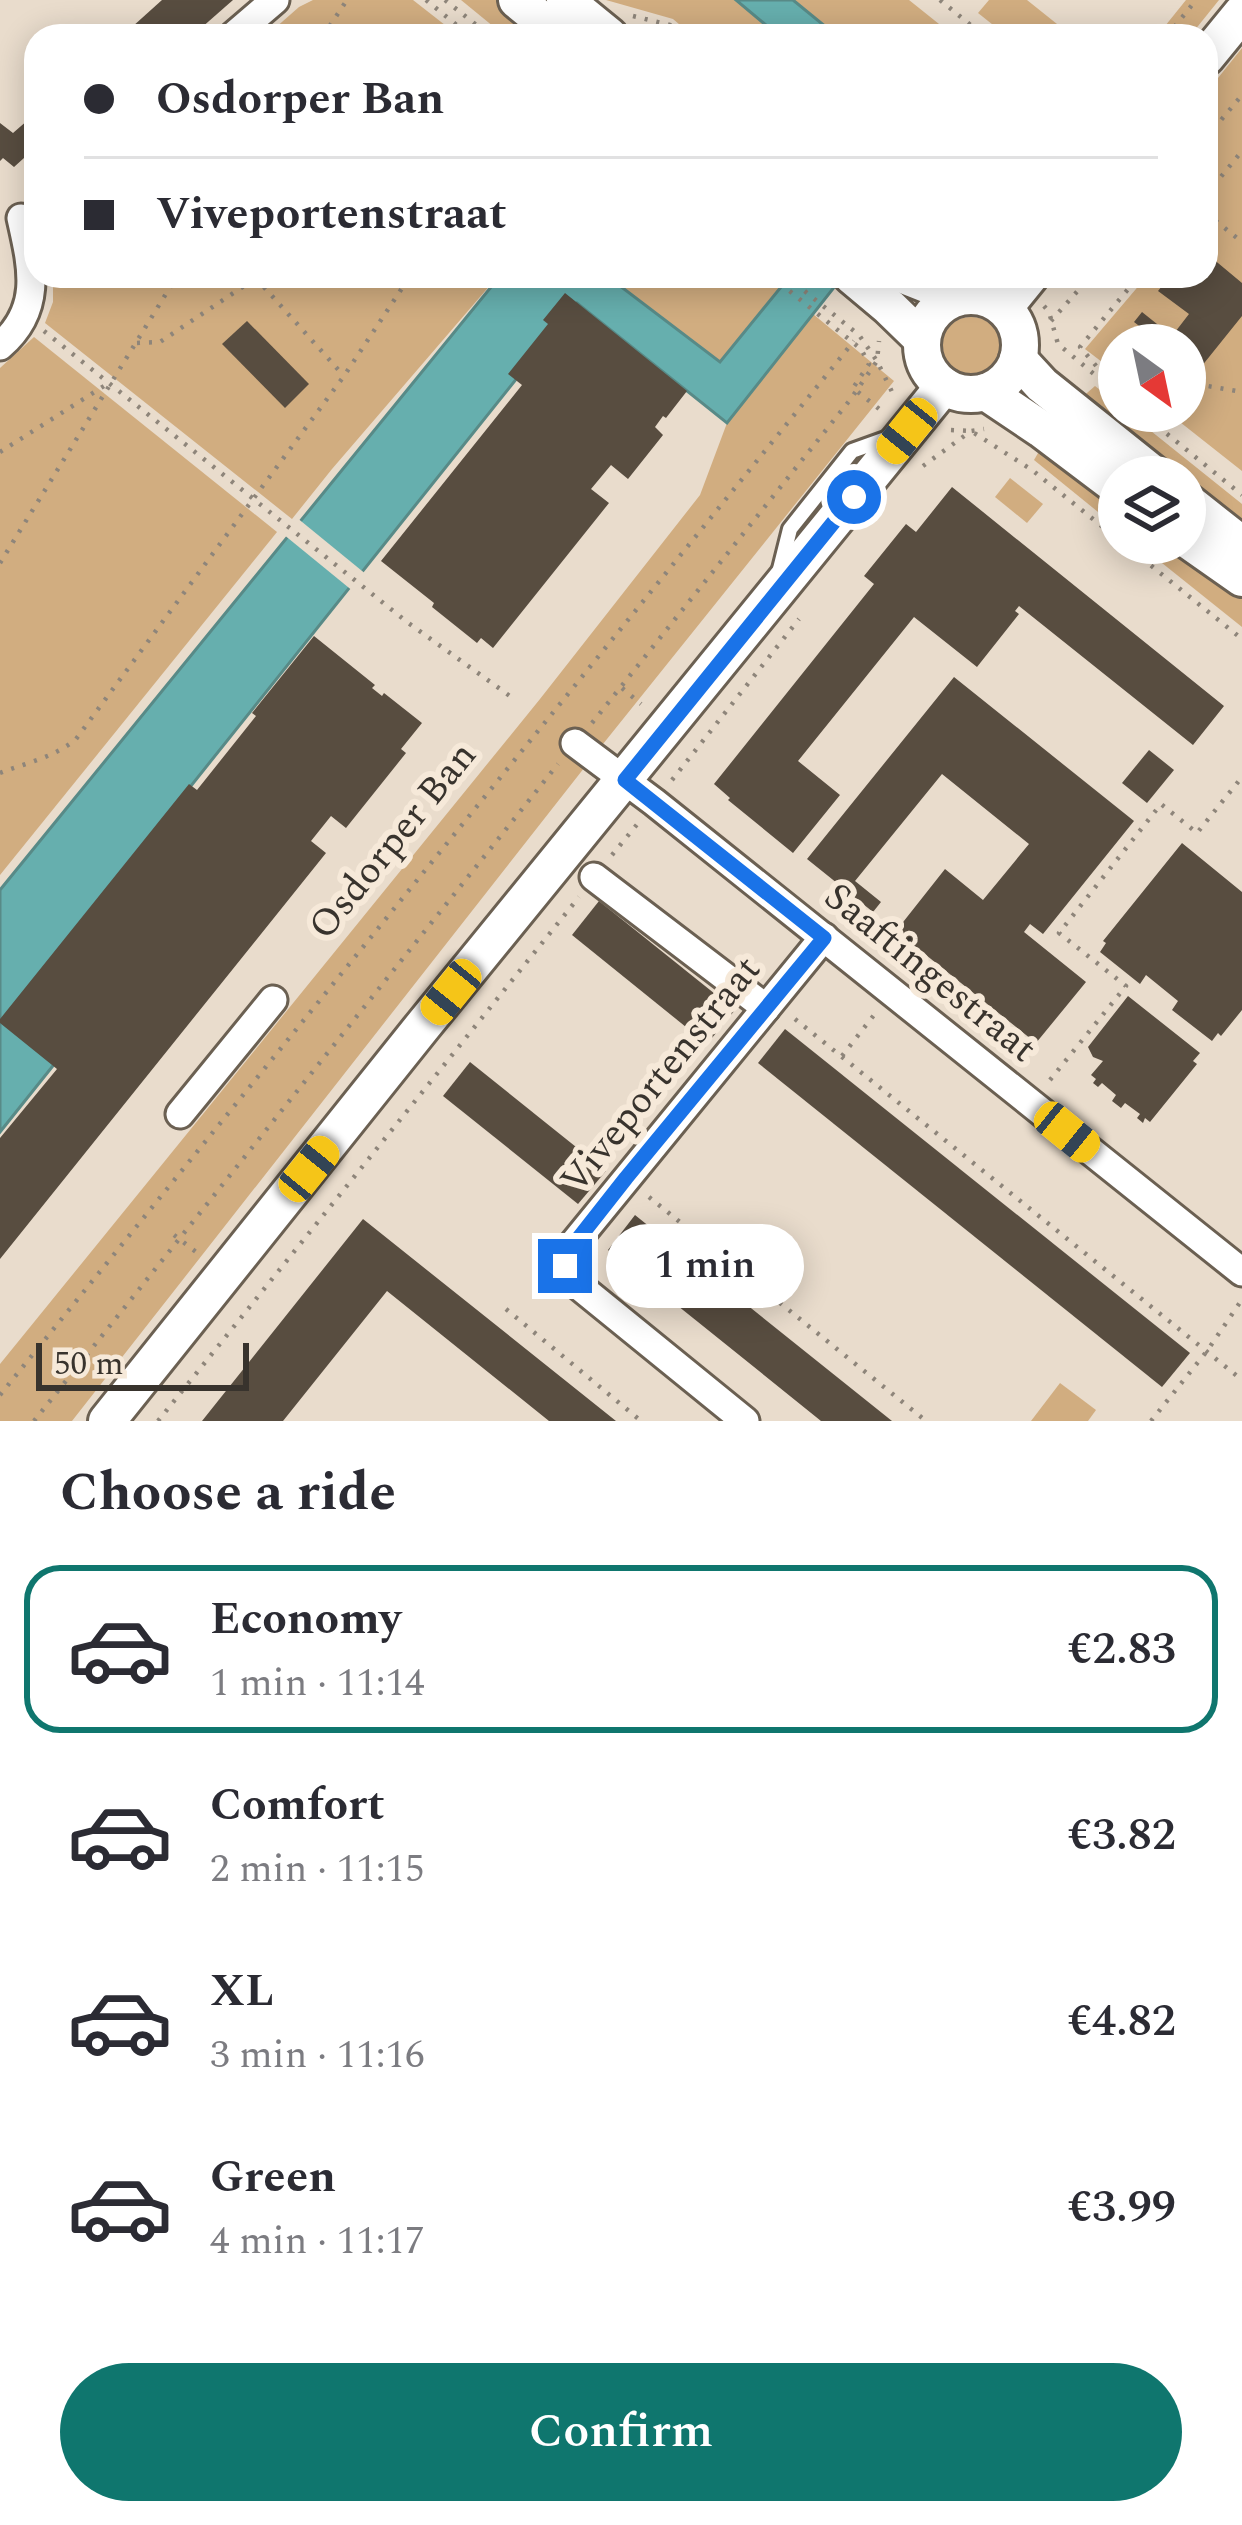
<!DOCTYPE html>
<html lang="en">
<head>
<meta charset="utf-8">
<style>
  :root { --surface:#fff; --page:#f2f2f3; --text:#2b2b33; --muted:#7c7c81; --line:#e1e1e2; --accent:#0f766e }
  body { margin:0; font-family:Spectral,serif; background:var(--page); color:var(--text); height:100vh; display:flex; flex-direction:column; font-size:45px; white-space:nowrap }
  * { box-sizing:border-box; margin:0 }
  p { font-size:39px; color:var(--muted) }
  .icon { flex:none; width:66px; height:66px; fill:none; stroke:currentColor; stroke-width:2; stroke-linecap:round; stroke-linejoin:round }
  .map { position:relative; height:1421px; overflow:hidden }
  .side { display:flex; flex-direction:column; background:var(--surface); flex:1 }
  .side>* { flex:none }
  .top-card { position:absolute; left:24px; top:24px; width:1194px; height:264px; border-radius:36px; box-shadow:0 6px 30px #0003; display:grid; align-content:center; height:264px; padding:0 60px; background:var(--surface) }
  .needle { width:78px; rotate:147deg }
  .fabs { position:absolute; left:1098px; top:324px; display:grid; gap:24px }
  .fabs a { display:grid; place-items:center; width:108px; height:108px; border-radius:50%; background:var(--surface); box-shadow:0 6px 30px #0003; font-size:60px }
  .scale { position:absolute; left:36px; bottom:30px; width:213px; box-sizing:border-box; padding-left:12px; border:6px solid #38332d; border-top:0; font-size:33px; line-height:42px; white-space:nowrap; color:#38332d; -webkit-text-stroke:9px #f6e9d9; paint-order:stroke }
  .end { position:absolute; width:54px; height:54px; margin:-27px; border:15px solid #1a73e8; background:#fff; box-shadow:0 0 0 6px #fff }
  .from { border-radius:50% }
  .bubble { position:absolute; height:84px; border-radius:42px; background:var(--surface); box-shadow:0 6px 30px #0003; font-size:39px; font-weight:600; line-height:84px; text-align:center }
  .car { position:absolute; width:36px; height:72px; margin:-36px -18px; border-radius:15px; box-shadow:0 0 9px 3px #0007; background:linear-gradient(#f5c518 24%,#345 0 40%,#f5c518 0 76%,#345 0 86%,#f5c518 0) }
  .top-card b { display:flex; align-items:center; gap:42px; height:114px; font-size:45px }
  .top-card b+b { border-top:3px solid var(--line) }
  .top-card i { width:30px; height:30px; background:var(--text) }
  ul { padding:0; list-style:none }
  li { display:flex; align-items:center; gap:36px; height:168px; margin:0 24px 18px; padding:0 36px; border:6px solid transparent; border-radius:36px }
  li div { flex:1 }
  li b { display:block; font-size:45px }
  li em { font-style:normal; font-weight:600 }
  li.current { border-color:var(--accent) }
  li>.icon { width:108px; height:108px; stroke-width:1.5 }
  h2 { padding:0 60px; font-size:54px; line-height:144px }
  .cta { display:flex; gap:24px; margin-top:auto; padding:24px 60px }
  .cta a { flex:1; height:138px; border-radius:72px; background:var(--accent); color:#fff; font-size:48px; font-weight:600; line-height:138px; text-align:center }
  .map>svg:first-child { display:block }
  .green { fill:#d1ad80 }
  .water { fill:#66afae; stroke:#588a87; stroke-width:3 }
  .pier { fill:#e9dccc }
  .building { fill:#584d40 }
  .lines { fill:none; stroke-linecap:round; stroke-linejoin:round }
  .lane-casing { stroke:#6b6052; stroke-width:20 }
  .street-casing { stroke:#6b6052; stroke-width:33 }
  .secondary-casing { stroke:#6b6052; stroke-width:42 }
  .path { stroke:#8e857a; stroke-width:4.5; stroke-dasharray:3 9; stroke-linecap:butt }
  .lane { stroke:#fff; stroke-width:14 }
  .street { stroke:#fff; stroke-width:27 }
  .secondary { stroke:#fff; stroke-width:36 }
  .route { stroke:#1a73e8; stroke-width:15 }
  .labels { text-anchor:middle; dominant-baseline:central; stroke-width:12; stroke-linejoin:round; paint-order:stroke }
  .street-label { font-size:39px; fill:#38332d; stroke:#f6e9d9 }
</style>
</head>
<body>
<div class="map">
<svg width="1242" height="1421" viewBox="0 0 1242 1421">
  <rect width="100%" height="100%" fill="#e9dccc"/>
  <g class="green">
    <polygon points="313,0 413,0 459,36 266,36 299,7"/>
    <polygon points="461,0 506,0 550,36 505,36"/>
    <polygon points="606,0 736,0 779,36 693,36 673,19"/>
    <polygon points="793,0 909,0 954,36 837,36"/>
    <polygon points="989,0 1027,0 1072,36 1007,36 978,13"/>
    <polygon points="1186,0 1219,0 1190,36 1157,36"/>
    <polygon points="1242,48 1242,471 1166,411 1185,411 1185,345 1119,345 1119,375 1085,349 1147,276 1206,276 1206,205 1213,197 1206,191 1206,93"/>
    <polygon points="53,276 498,276 332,469 292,519 45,323 53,302"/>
    <polygon points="607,276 766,276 781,288 720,362"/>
    <polygon points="813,314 894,381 599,749 72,1421 0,1421 0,1364 540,699 700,495 727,423"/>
    <circle cx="971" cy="349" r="32"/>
    <polygon points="34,337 277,532 0,875 0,368"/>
    <polygon points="1095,386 1119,405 1119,411 1126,411 1242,504 1242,531 1185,485 1185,477 1176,477 1080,399"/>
    <polygon points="1041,448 1119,498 1119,529 1034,460"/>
    <polygon points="1010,478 1043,504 1027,523 995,497"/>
    <polygon points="1137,543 1182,543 1242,586 1242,627"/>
    <polygon points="1060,1383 1096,1410 1088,1421 1031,1421"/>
  </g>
  <g class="water">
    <polygon points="736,0 793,0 837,36 779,36"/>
    <polygon points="500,276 607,276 720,362 790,276 843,276 727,423 577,303 15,1006 68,1047 0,1132 0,890"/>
  </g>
  <polygon class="pier" points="296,517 367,575 354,592 283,534"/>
  <g class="building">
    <polygon points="162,0 233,0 192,36 122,36"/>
    <polygon points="36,113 36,154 27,161 24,158 14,167 3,158 0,161 0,123 13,133"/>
    <polygon points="1206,253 1242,283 1242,316 1197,372 1185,362 1185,345 1164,345 1134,322 1142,312 1172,336 1189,314 1158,291 1170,276 1206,276"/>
    <polygon points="565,293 687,391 666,418 663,416 655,427 663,435 628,479 611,465 591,489 609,503 493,648 481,638 477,643 432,607 434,603 381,561 522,385 508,374 548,324 543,320"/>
    <polygon points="247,321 309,384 285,408 222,344"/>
    <polygon points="952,487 1224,706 1193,745 1019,606 1015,611 1019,614 977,667 914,617 798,761 840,795 793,853 728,800 730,798 714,784 874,584 864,576 906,524 916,532"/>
    <polygon points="314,636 375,685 372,688 382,696 384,693 422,723 401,749 406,753 346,828 331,816 311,841 326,853 0,1259 0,1138 57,1069 0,1023 0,1019 189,784 197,790 256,716 252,713"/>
    <polygon points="954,677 1134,821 1043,934 1030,924 1024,932 1086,982 1036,1043 896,931 945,869 983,900 1029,844 942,774 855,881 881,902 873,912 807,859"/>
    <polygon points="1149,750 1174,770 1147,803 1122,783"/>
    <polygon points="1182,843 1242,892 1242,1010 1221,1036 1218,1033 1212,1041 1172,1010 1178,1001 1146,975 1140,984 1100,952 1106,943 1103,941"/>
    <polygon points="599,901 735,1010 707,1044 572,935"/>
    <polygon points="1128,996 1200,1053 1193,1061 1197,1064 1150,1122 1145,1118 1143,1123 1137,1118 1140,1114 1125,1103 1121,1108 1112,1101 1116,1095 1102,1083 1098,1087 1093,1083 1096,1079 1091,1075 1103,1061 1093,1057 1088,1047"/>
    <polygon points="785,1029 1190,1353 1162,1387 758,1063"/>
    <polygon points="470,1062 606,1171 578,1204 443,1096"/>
    <polygon points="635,1215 681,1252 892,1421 821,1421 698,1322 608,1250"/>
    <polygon points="363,1219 616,1421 549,1421 387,1291 283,1421 202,1421"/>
  </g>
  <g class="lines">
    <defs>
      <polyline id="lane" points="780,569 790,529 852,451 891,437"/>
      <g id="street">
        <polyline points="233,36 275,0"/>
        <path d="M0,346C43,309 32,267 21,218"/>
        <polyline points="575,743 654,802 1242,1272"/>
        <polyline points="594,877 766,1008"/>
        <polyline points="180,1114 273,1000"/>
        <polyline points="745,1421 574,1282 564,1266 570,1248 824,937"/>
      </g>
      <g id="secondary">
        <polyline points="517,0 561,36"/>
        <polyline points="565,0 609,36"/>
        <polyline points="1206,57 1242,13"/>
        <polyline points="852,276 889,307 922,339"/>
        <polyline points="906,276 959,297"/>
        <circle cx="971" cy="345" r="49"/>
        <polyline points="1004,308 1030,276"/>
        <polyline points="1018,359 1042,385 1157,477"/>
        <polyline points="986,392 1041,429 1119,488"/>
        <polyline points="1185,500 1242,545"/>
        <polyline points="1185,538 1242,578"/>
        <polyline points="107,1421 422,1027 944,386"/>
      </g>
    </defs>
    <use href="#lane" class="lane-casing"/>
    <use href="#street" class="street-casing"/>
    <use href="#secondary" class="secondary-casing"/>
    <g class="path">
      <polyline points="426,0 470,36"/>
      <polyline points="445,0 490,36"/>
      <polyline points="940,0 984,36"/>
      <polyline points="633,16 670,25 683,36"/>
      <polyline points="323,36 347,0"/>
      <polyline points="406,36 460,28"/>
      <polyline points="1167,36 1196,0"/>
      <polyline points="1206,138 1242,95"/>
      <polyline points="1206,195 1242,151"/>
      <polyline points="1206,213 1242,242"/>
      <polyline points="267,276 263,286 344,376"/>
      <polyline points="771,276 861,349 869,364 853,388 883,412"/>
      <polyline points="786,276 859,335 877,361 895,398"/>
      <polyline points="1044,306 1049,312 1058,344 1119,395"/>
      <polyline points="1051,321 1091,276"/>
      <polyline points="44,331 407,622 514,699"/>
      <polyline points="137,343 160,342 259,276"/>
      <polyline points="1119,371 1098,368 1080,347 1139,276"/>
      <polyline points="1185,382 1242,392"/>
      <polyline points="1139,411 1242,495"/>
      <polyline points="951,430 971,431 1032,470 1119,540"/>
      <polyline points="0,452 104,386"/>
      <polyline points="923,466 971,431 984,429"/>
      <polyline points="1123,543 1242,639"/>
      <polyline points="0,563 177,276"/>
      <polyline points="622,688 641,704"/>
      <polyline points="592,723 850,400 877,361 879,341"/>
      <path d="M0,773C26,763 55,757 76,739L344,376L410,276"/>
      <polyline points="672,780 799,619"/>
      <polyline points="612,855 639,822"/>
      <polyline points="795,1019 1242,1380"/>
      <polyline points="842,1056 874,1015"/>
      <polyline points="1050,1080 1126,986 1059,933 1161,804 1197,833 1242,777"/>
      <polyline points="649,1197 926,1421"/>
      <polyline points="174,1235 200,1255"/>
      <polyline points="506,1309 641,1421"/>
      <polyline points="0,1395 854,341"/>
      <polyline points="34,1421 558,764"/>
      <polyline points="158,1421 579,897"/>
      <polyline points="1151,1421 1207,1351 1241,1301"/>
    </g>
    <use href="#lane" class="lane"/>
    <use href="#street" class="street"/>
    <use href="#secondary" class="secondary"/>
  </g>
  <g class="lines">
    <polyline class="route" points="565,1266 571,1248 626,1178 824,938 625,780 854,497"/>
  </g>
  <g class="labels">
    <g class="street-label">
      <text transform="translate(393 841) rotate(-51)">Osdorper Ban</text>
      <text transform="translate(930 973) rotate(39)">Saaftingestraat</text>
      <text transform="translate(661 1075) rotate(-51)">Viveportenstraat</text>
    </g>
  </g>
</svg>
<div class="fabs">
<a><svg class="needle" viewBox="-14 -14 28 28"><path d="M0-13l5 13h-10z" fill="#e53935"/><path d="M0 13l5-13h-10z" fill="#7c7c81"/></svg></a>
<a><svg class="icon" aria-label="layers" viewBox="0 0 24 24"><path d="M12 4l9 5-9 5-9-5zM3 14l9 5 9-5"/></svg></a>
</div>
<div class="scale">50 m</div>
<i class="end from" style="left:854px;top:497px"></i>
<i class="end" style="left:565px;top:1266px"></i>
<div class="bubble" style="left:606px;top:1224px;width:198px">1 min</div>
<i class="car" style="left:907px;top:431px;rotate:219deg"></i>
<i class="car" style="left:451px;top:992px;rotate:219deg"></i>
<i class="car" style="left:1067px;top:1132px;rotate:129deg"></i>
<i class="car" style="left:309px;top:1169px;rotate:39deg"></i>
<div class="top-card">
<b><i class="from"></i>Osdorper Ban</b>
<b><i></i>Viveportenstraat</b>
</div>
</div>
<section class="side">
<h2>Choose a ride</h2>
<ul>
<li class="current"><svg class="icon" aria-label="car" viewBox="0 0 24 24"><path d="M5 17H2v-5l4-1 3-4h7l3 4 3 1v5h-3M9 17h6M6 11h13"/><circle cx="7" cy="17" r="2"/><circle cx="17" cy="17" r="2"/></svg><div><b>Economy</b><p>1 min · 11:14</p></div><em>€2.83</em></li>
<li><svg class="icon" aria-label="car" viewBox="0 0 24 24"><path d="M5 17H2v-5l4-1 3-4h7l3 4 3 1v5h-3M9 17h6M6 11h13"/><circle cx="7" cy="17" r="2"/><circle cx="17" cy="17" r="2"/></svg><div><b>Comfort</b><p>2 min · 11:15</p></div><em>€3.82</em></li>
<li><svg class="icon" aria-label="car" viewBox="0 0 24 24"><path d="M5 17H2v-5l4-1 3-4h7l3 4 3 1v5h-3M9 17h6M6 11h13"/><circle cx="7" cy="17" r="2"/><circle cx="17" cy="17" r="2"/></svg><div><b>XL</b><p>3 min · 11:16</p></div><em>€4.82</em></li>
<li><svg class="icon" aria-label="car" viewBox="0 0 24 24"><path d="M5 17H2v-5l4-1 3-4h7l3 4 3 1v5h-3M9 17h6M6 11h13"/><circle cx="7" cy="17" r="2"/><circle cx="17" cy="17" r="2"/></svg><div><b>Green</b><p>4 min · 11:17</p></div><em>€3.99</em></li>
</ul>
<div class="cta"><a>Confirm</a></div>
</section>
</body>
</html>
